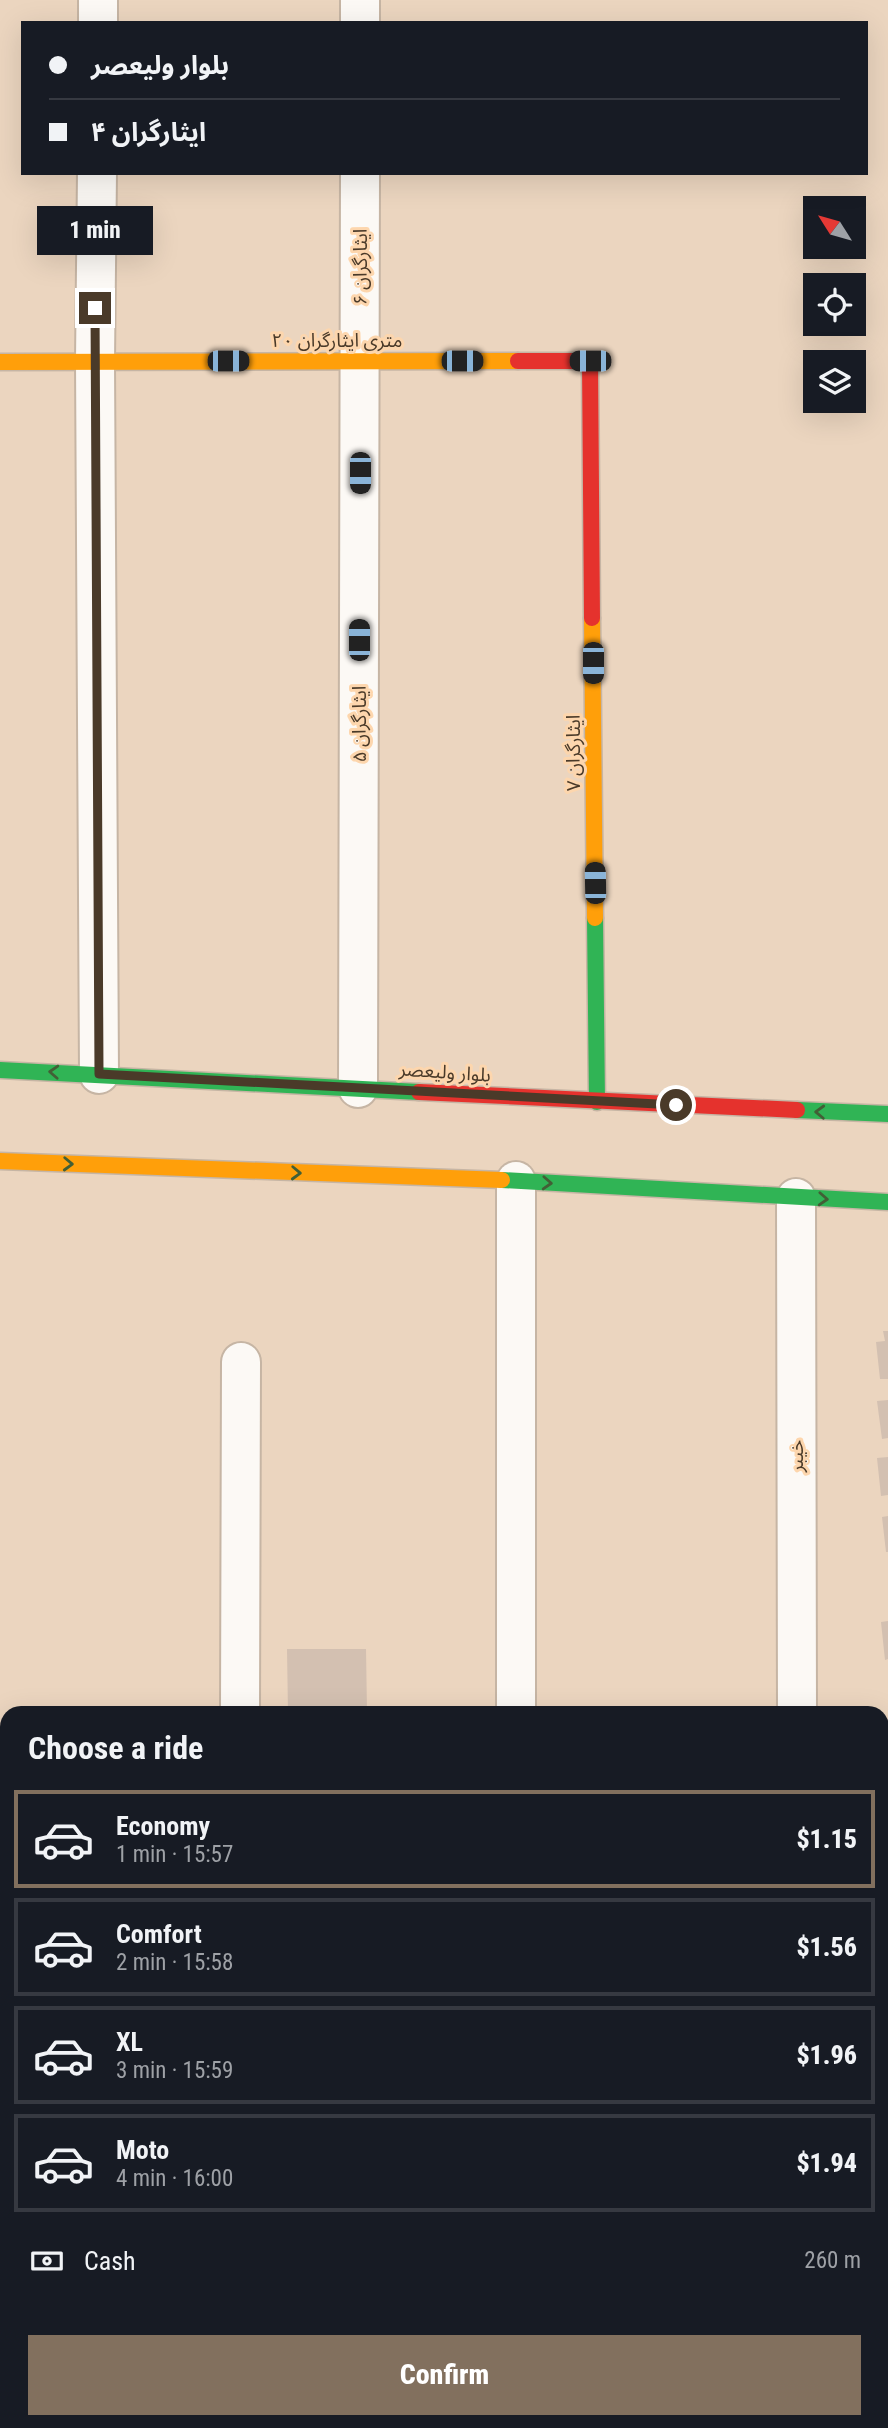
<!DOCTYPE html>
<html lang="en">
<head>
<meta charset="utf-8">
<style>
  :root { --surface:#171b24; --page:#242831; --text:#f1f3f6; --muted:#9ea1a6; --line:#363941; --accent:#82705e }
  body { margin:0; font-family:"Roboto Condensed","Noto Sans Arabic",sans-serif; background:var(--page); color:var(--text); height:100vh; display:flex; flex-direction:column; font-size:26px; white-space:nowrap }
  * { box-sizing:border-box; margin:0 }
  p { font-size:23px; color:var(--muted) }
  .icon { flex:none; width:38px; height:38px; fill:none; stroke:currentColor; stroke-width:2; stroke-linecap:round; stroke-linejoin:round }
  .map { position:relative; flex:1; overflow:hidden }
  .drawer { position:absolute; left:0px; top:1706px; width:889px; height:723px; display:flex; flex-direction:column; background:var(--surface); border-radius:21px 21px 0 0; box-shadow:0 7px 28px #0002 }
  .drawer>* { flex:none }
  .top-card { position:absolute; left:21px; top:21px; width:847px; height:154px; border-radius:0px; box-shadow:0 7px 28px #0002; display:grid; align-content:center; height:154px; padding:0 28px; background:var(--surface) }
  .needle { width:46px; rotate:307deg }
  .buttons { position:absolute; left:803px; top:196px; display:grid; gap:14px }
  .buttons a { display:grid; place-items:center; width:63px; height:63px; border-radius:0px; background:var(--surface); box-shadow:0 7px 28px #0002; font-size:35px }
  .end { position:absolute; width:32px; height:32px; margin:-16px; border:9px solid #4a3a29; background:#fff; box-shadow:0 0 0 4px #fff }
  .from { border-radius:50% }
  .bubble { position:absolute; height:49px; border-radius:0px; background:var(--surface); box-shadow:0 7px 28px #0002; font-size:23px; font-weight:800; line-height:49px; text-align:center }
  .car { position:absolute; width:21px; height:42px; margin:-21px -10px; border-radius:9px; box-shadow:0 0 5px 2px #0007; background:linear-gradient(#222 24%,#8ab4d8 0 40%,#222 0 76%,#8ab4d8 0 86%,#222 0) }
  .top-card b { display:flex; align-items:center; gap:24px; height:66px; font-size:26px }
  .top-card b+b { border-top:2px solid var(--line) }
  .top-card i { width:18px; height:18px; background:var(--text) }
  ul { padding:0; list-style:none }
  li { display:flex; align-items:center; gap:21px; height:98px; margin:0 14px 10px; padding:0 14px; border:4px solid var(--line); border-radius:0px }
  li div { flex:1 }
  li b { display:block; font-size:26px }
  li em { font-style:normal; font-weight:800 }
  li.active { border-color:var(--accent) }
  li>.icon { width:63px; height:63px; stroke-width:1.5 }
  h2 { padding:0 28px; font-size:32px; line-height:84px }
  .pay { display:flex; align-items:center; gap:18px; height:77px; padding:0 28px; font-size:26px }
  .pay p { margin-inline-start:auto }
  .primary-button { display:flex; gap:14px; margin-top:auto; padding:14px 28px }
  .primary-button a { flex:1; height:80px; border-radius:0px; background:var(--accent); color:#fff; font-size:28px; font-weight:800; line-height:80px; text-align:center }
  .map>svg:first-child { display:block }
  .building { fill:#d3c0b1 }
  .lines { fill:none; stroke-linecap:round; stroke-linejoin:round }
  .lane-casing { stroke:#c6b5a4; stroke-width:24 }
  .street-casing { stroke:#c6b5a4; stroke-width:42 }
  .fast-casing { stroke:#c6b5a4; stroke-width:19 }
  .slow-casing { stroke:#c6b5a4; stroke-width:19 }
  .jam-casing { stroke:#c6b5a4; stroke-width:19 }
  .lane { stroke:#fcf9f5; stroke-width:21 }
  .street { stroke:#fcf9f5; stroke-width:38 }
  .fast { stroke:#30b455; stroke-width:16 }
  .slow { stroke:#ff9f0a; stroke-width:16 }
  .jam { stroke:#e5322d; stroke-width:16 }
  .oneway { stroke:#425f36 }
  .route { stroke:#4a3a29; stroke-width:9 }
  .labels { text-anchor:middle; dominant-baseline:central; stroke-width:6; stroke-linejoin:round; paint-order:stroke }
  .street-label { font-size:19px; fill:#4a3a29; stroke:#fdd6ad }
</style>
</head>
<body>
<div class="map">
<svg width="888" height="2428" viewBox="0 0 888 2428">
  <rect width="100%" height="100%" fill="#ebd5bf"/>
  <g class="building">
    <polygon points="883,1331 888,1331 888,1379 880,1379 876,1342 885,1341"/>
    <polygon points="888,1400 888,1438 882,1439 877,1401"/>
    <polygon points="888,1457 888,1495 881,1496 877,1458"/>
    <polygon points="888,1516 888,1552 886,1552 882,1517"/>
    <polygon points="888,1621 888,1659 885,1660 881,1622"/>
    <polygon points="287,1649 366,1649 367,1713 288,1713"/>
  </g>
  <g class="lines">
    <defs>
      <polyline id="lane" points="882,1942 888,1942"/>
      <g id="street">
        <polyline points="98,23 98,0"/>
        <polyline points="360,23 360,0"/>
        <polyline points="97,173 95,361 99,1074"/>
        <polyline points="358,1088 360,173"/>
        <polyline points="796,1198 797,1713"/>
        <polyline points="240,1713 241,1362"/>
        <polyline points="516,1713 516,1181"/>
        <polyline points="0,1768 7,1768"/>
        <polyline points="0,2401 7,2403"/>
        <polyline points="84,2422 108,2428"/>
        <polyline points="803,2422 803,2428"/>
        <polyline points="376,2428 376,2422"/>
      </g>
      <g id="fast">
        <polyline points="595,918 597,1102"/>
        <polyline points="0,1070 419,1092"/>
        <polyline points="797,1110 888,1114"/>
        <polyline points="502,1180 888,1202"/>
      </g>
      <g id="slow">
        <polyline points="0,362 518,361"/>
        <polyline points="592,618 595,918"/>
        <polyline points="0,1161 502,1180"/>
      </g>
      <g id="jam">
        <polyline points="518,361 590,361 592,618"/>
        <polyline points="419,1092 797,1110"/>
      </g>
    </defs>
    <use href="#lane" class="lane-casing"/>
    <use href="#street" class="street-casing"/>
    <use href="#fast" class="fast-casing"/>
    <use href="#slow" class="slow-casing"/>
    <use href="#jam" class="jam-casing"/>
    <use href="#lane" class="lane"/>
    <use href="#street" class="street"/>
    <use href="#fast" class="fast"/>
    <use href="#slow" class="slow"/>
    <use href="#jam" class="jam"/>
  </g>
  <defs><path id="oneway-chevron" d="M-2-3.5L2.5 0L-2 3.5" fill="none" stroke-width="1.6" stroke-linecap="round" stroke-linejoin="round" transform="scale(1.75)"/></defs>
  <g class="oneway">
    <use href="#oneway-chevron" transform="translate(54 1072) rotate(-177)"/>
    <use href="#oneway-chevron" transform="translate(820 1112) rotate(-178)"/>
    <use href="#oneway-chevron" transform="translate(68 1164) rotate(2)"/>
    <use href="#oneway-chevron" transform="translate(296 1173) rotate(2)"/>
    <use href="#oneway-chevron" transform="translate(547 1183) rotate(3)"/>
    <use href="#oneway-chevron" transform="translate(823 1199) rotate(3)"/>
  </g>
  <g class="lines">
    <polyline class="route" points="95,308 99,1074 676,1105"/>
  </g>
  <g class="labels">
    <g class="street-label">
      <text transform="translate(360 267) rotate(-90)">ایثارگران ۶</text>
      <text x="337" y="340">۲۰ متری ایثارگران</text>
      <text transform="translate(359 724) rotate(-90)">ایثارگران ۵</text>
      <text transform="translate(573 753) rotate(-90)">ایثارگران ۷</text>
      <text transform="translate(445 1072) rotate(4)">بلوار ولیعصر</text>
      <text transform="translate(796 1456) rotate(-90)">خیبر</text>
    </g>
  </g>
</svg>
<div class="buttons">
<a><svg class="needle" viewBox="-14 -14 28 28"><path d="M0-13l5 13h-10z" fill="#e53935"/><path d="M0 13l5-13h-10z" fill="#9ea1a6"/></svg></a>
<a><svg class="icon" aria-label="locate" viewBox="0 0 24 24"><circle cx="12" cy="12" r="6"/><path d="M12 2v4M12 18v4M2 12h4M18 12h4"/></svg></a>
<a><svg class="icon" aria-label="layers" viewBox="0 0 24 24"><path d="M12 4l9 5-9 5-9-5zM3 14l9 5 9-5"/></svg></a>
</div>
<i class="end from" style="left:676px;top:1105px"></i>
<i class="end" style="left:95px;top:308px"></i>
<div class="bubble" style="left:37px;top:206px;width:116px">1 min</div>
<i class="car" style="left:228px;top:361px;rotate:90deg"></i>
<i class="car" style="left:462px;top:361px;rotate:90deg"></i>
<i class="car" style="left:590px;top:361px;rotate:270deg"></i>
<i class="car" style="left:360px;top:473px;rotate:180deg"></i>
<i class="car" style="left:359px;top:640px;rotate:0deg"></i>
<i class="car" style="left:593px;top:663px;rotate:180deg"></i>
<i class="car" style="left:595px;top:883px;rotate:359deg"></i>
<div class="top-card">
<b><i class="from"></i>بلوار ولیعصر</b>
<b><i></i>ایثارگران ۴</b>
</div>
<section class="drawer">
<h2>Choose a ride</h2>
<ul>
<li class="active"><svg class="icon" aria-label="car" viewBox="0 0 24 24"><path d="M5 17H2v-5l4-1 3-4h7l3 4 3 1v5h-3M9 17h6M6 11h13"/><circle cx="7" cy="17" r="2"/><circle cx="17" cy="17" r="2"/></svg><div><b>Economy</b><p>1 min · 15:57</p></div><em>$1.15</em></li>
<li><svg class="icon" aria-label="car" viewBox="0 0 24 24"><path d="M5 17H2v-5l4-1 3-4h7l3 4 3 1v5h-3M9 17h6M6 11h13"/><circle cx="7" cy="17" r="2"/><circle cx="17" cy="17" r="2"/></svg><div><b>Comfort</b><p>2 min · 15:58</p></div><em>$1.56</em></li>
<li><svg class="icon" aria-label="car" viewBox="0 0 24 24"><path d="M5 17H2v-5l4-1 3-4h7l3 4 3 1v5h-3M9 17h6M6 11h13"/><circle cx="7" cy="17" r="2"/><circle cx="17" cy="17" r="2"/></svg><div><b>XL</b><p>3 min · 15:59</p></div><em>$1.96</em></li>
<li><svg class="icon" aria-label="car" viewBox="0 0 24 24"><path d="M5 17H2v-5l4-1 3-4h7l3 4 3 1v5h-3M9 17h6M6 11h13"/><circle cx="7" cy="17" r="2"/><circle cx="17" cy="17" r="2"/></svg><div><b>Moto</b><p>4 min · 16:00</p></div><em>$1.94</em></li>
</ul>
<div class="pay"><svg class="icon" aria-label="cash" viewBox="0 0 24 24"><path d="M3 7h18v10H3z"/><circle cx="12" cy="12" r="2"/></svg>Cash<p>260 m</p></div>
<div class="primary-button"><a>Confirm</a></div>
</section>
</div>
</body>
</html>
